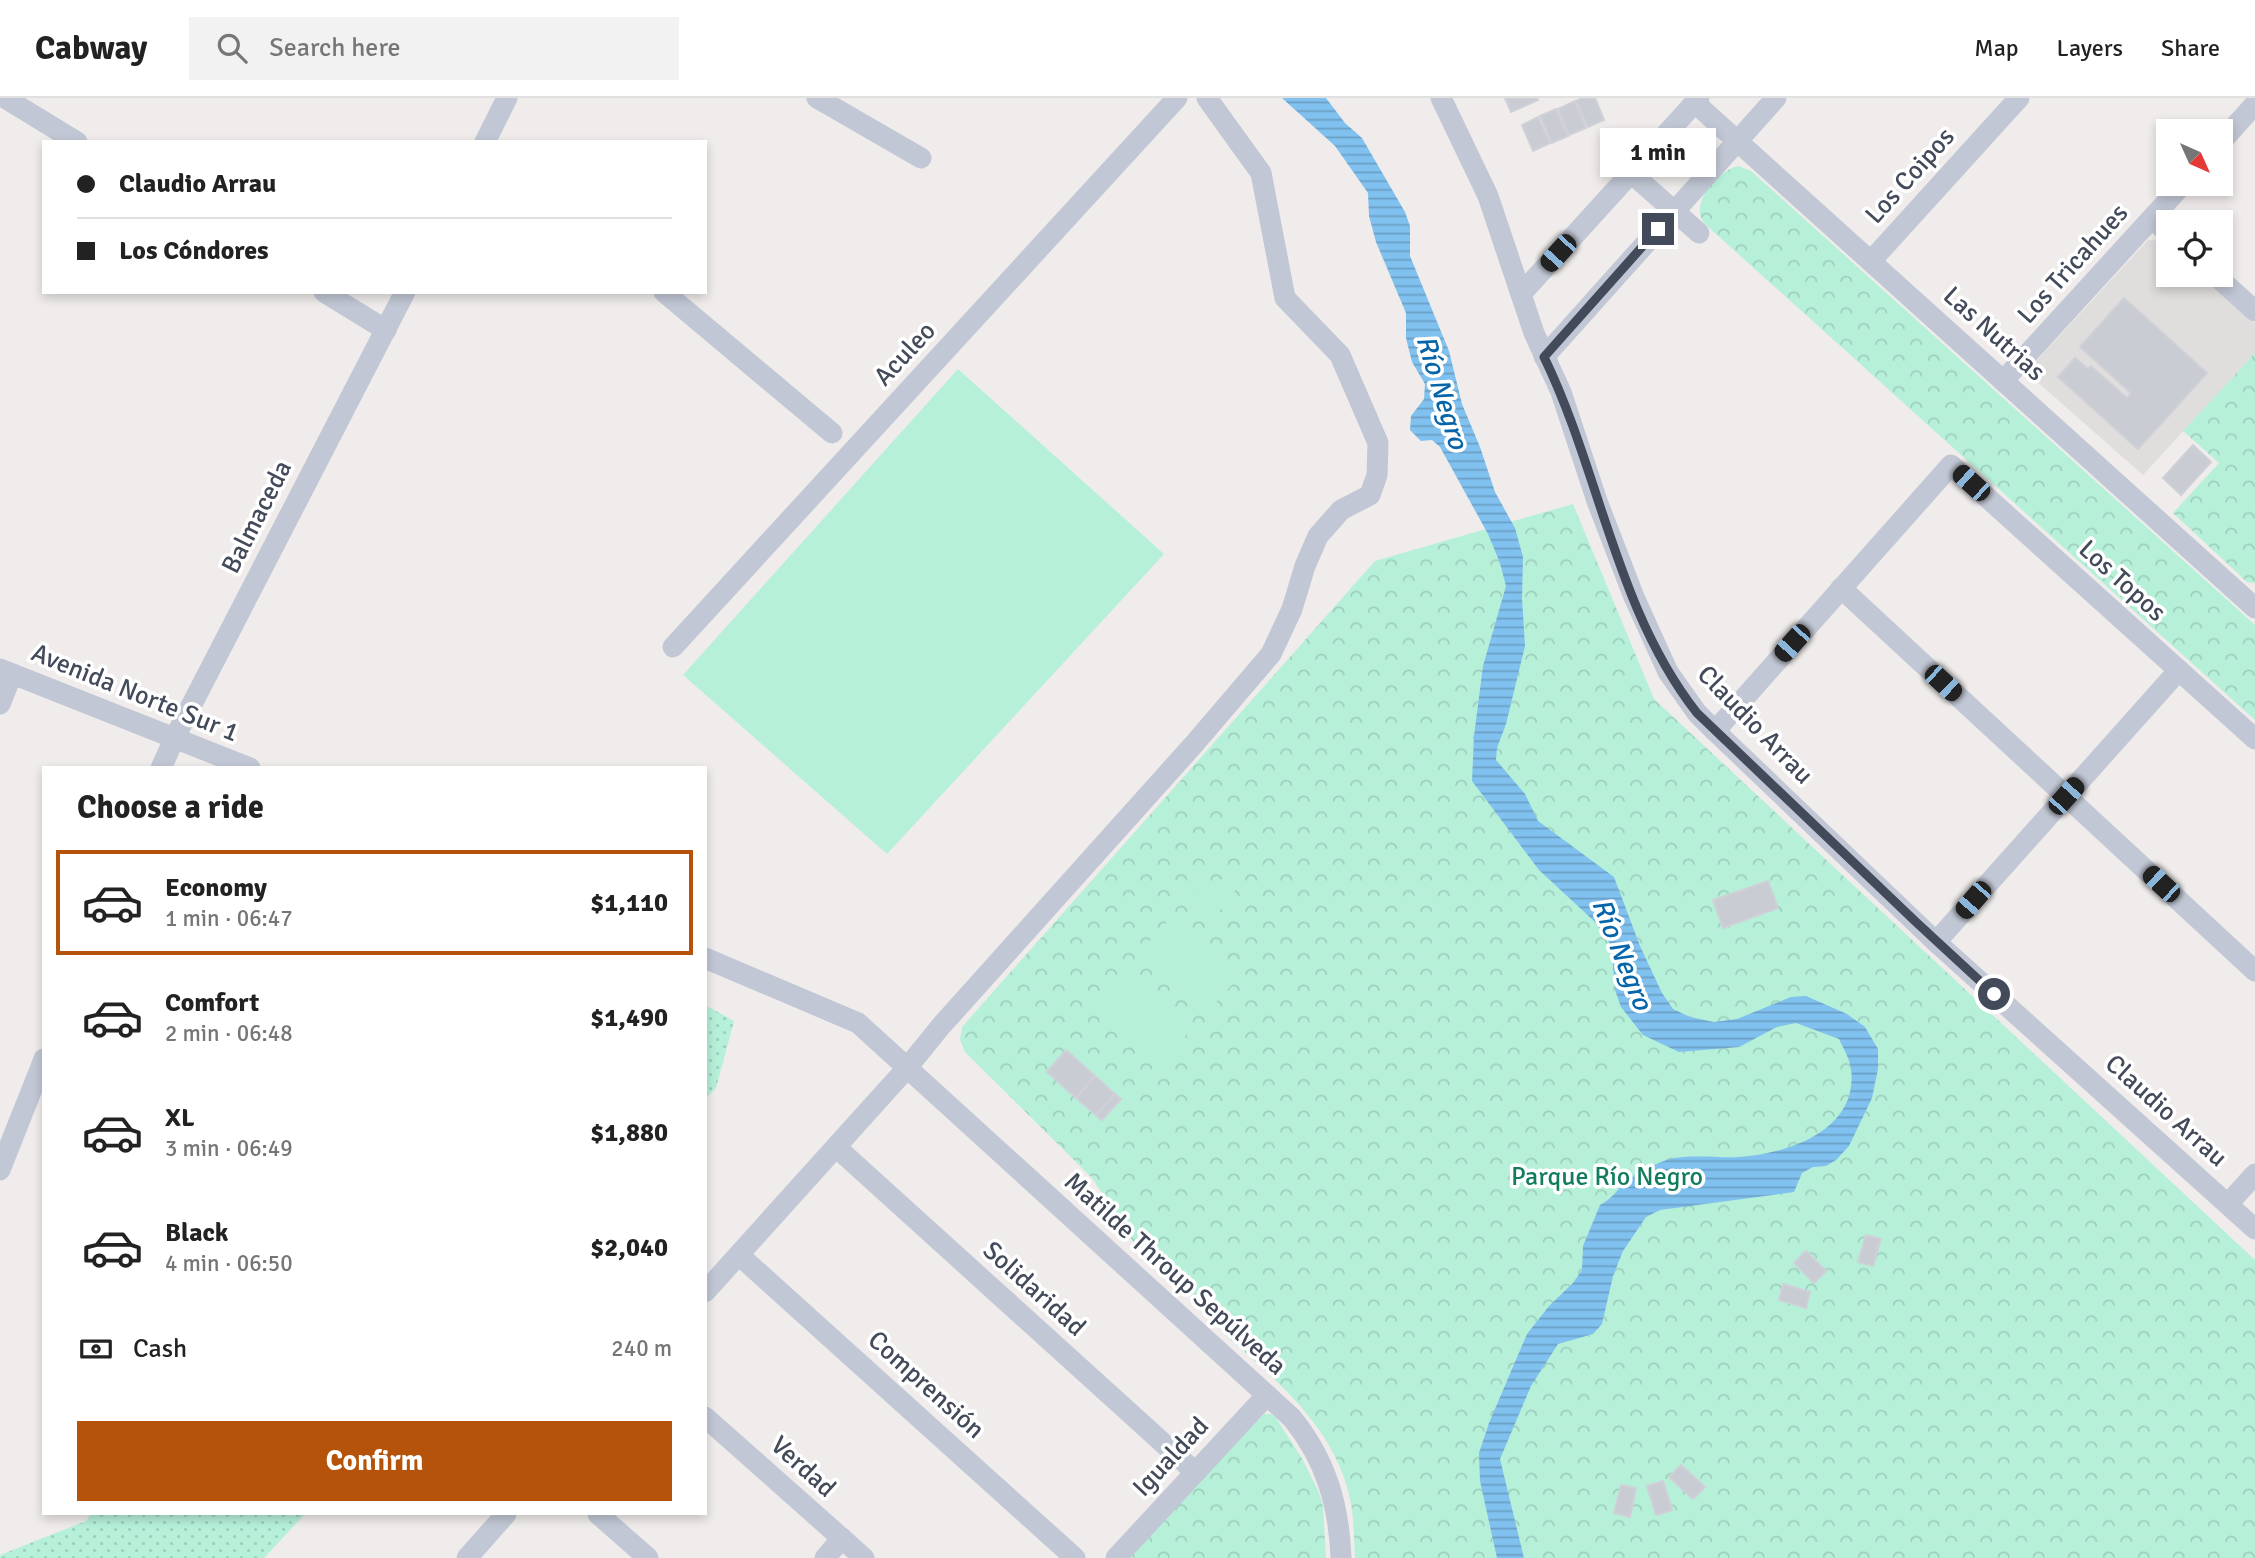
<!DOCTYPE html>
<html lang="en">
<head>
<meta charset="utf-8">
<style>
  :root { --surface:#fff; --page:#f2f2f2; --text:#222; --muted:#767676; --line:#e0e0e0; --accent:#b45309 }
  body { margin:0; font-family:Signika,sans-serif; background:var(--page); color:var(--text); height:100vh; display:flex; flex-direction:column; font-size:26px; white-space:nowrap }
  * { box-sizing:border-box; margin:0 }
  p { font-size:23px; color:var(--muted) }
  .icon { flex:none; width:38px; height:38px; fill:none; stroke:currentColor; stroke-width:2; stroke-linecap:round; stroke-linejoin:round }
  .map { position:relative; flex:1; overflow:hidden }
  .drawer { position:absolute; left:42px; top:668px; width:665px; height:749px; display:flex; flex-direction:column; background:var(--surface); border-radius:0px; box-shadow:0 4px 10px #0003 }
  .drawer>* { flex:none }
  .banner { position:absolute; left:42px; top:42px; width:665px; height:154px; border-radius:0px; box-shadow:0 4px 10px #0003; display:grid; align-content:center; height:154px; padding:0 35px; background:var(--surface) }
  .needle { width:46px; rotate:135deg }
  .buttons { position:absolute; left:2156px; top:21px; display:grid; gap:14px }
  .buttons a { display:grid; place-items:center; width:77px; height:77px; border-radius:0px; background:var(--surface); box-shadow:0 4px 10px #0003; font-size:35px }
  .end { position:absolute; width:32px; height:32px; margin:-16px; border:9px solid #434a5a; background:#fff; box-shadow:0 0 0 4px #fff }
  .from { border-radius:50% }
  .bubble { position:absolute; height:49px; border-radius:0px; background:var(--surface); box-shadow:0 4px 10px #0003; font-size:23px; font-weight:700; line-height:49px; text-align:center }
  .car { position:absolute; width:21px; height:42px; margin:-21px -10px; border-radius:9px; box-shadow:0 0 5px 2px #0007; background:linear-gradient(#222 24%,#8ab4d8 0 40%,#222 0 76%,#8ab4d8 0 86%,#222 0) }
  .banner b { display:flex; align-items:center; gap:24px; height:66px; font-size:26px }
  .banner b+b { border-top:2px solid var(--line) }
  .banner i { width:18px; height:18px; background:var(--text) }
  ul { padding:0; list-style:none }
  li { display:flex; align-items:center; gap:21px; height:105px; margin:0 14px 10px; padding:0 21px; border:4px solid transparent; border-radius:0px }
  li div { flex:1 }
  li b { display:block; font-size:26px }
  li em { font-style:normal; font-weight:700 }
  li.current { border-color:var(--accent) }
  li>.icon { width:63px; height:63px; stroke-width:1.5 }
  h2 { padding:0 35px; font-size:32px; line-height:84px }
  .pay { display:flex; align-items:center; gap:18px; height:77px; padding:0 35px; font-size:26px }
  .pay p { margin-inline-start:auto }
  .cta { display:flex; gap:14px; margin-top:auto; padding:14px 35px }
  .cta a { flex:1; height:80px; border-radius:0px; background:var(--accent); color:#fff; font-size:28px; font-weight:700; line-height:80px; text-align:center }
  header { display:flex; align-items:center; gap:42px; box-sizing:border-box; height:98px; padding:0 35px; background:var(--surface); border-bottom:2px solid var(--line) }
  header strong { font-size:33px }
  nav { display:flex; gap:38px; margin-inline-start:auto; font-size:24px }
  .search { width:490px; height:63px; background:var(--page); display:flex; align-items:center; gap:18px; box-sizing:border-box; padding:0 24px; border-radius:0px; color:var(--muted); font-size:26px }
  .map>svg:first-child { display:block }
  .education { fill:#e0dddd }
  .grass { fill:url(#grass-dots) }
  .park { fill:url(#park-crowns) }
  .garden { fill:#b6f0d9 }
  .water { fill:url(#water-rules) }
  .building { fill:#caccd4; stroke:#cfd0d8; stroke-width:2 }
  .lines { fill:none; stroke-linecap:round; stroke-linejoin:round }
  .street { stroke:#c1c7d4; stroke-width:21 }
  .route { stroke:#434a5a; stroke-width:9 }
  .labels { text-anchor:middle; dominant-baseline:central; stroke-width:7; stroke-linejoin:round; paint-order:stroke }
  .street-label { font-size:26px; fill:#434a5a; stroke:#fff }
  .park-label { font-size:26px; fill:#127d5e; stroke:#fff }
  .water-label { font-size:28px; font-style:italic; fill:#0665aa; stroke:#fff }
</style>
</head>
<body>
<header>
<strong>Cabway</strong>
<div class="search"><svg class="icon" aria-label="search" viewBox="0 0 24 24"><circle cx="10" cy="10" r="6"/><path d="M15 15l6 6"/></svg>Search here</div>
<nav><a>Map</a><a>Layers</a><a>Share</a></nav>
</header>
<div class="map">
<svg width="2255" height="1460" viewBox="0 0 2255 1460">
  <defs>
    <pattern id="grass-dots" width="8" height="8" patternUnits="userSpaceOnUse" patternTransform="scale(1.75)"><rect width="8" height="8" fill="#b6f0d9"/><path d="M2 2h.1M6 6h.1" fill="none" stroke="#9ecfbc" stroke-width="1.8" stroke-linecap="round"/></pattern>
    <pattern id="park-crowns" width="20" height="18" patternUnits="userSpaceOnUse" patternTransform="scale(1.75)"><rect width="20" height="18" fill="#b6f0d9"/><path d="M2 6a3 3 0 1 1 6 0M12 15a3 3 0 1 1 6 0" fill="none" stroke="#9ecfbc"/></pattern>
    <pattern id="water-rules" width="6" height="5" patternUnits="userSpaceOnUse" patternTransform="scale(1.75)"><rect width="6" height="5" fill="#81c1ef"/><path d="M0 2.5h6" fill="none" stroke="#6b9fc5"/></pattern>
  </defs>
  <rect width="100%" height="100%" fill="#efeceb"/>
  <polygon class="education" points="2148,142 2165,143 2168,146 2168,177 2202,177 2255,226 2255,255 2143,377 2026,274"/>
  <g class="grass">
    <polygon points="705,907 734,923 716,990 705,1001"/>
    <polygon points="91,1416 305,1416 264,1460 0,1460 0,1457 86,1423"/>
  </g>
  <g class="park">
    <path d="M1738,68L1751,73L2255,527V622L1705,126C1688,106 1717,73 1738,68Z"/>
    <polygon points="2255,255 2255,485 2254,485 2247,484 2173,415 2219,365 2183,333"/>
    <path d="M1573,406L1654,601L2255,1162V1460H1355C1354,1444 1354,1427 1352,1412C1341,1335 1280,1285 1225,1237V1224L1134,1145L1092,1080L965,954L960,942L962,929L1375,463Z"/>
    <polygon points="1264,1316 1271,1316 1276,1320 1303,1362 1319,1395 1323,1408 1326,1460 1127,1460"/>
  </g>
  <g class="garden">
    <polygon points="958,271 1164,456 887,756 683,577"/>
    <path d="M1236,775C1242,812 1200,832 1179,800Z"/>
    <polygon points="1174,816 1241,877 1208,913 1141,852"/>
    <polygon points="1127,869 1193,929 1161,965 1094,905"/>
  </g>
  <path class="water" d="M1282,0H1326L1345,25L1362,40L1405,114L1410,128V158L1449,253L1462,306L1480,349L1495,394L1515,430L1523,459L1522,500L1525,548L1506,626L1497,650L1496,662L1525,696L1538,723L1614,779L1640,848L1662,895L1673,911L1690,919L1714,924L1737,921L1791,899L1806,898L1847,916L1865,929L1878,951V971L1872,1000L1849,1048L1836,1062L1826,1068L1813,1069L1802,1075L1794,1094L1660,1112L1646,1119L1623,1153L1613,1178L1602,1226L1593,1236L1558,1246L1531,1288L1500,1361L1524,1460H1497L1480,1383L1479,1355L1489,1325L1527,1236L1549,1208L1573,1185L1582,1172L1583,1148L1600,1107C1612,1101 1618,1091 1627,1082C1634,1076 1661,1063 1670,1061C1690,1056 1718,1060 1739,1059C1788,1056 1859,1032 1851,971C1850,961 1843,950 1839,941L1796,925L1777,929L1739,949L1679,954L1643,937L1621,909L1615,892L1611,847L1594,823L1539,772L1472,683L1474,638L1483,568L1506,488L1500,465L1488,436L1440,349L1432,342L1421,343L1410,332L1411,318L1424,301L1425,286L1412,264L1406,240V215L1376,144L1369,118L1368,95L1335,48Z"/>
  <g class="building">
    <polygon points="1505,0 1537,0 1538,2 1511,14"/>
    <polygon points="1582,0 1595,0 1604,22 1588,29 1576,3"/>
    <polygon points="1575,3 1586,30 1569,37 1558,11"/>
    <polygon points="1556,11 1568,38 1552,45 1540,18"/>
    <polygon points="1538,19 1550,45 1533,53 1522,27"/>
    <polygon points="2124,200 2207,275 2138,351 2058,279 2075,260 2088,271 2091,268 2127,300 2131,295 2080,249"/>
    <polygon points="2193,347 2211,364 2181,397 2163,380"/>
    <polygon points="1768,783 1778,810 1723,830 1713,802"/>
    <polygon points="1066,952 1095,978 1076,1000 1047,974"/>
    <polygon points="1095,978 1115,996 1096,1017 1076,1000"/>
    <polygon points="1115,996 1121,1001 1102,1022 1096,1017"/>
    <polygon points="1866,1137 1881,1141 1873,1168 1858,1164"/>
    <polygon points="1806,1153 1826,1173 1814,1185 1794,1165"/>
    <polygon points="1783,1186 1810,1194 1806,1210 1779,1202"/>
    <polygon points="1681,1367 1705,1389 1693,1401 1669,1379"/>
    <polygon points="1663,1383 1672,1412 1656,1417 1647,1388"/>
    <polygon points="1621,1387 1636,1390 1630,1419 1614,1415"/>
  </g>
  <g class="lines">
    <g class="street">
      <polyline points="5,0 77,44"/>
      <polyline points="817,0 921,60"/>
      <polyline points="1441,0 1488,98 1534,235 1561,294 1597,403 1634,499 1668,574 1697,615 1715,633 1936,844 2255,1131"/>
      <polyline points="1695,5 2255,510"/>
      <polyline points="485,44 507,0"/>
      <polyline points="2221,44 2255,6"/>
      <polyline points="1631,75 1699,135"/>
      <polyline points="2152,120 2168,135"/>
      <polyline points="1871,163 2019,0"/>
      <polyline points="2215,177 2255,213"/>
      <polyline points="324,194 386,232"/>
      <polyline points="664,194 832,335"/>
      <polyline points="1521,196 1699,0"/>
      <polyline points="1544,259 1776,0"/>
      <polyline points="2003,283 2183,86"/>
      <polyline points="1841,490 2255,873"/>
      <polyline points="673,549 1177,0"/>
      <polyline points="0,571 250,670"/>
      <polyline points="0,606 12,576"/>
      <polyline points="1715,633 1951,367 2255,641"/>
      <polyline points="161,670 175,639 405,194"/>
      <polyline points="1936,844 2179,572"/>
      <path d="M705,860L858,925L1292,1320C1326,1362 1339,1407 1341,1460"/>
      <polyline points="836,1049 1195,1374"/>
      <polyline points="0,1072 44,961"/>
      <polyline points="2228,1106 2255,1076"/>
      <polyline points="739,1157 1075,1460"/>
      <polyline points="705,1194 907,970 941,928 1195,645 1271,556 1292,511 1305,468 1318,438 1341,412 1370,397 1377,377 1378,345 1340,257 1285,200 1261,75 1207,0"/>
      <polyline points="705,1319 864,1460"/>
      <polyline points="598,1416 648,1460"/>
      <polyline points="467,1460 506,1416"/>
      <polyline points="825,1460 842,1440"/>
      <polyline points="1116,1460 1267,1297"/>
    </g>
  </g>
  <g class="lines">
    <path class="route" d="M1658,131L1544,259C1600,374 1616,512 1697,615L1916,824L1994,896"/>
  </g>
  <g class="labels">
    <g class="street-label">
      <text transform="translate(1910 78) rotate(-48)">Los Coipos</text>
      <text transform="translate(2073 166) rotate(-48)">Los Tricahues</text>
      <text transform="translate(1994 236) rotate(42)">Las Nutrias</text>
      <text transform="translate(905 256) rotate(-47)">Aculeo</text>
      <text transform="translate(257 419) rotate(-63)">Balmaceda</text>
      <text transform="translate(2122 483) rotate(42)">Los Topos</text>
      <text transform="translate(135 595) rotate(22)">Avenida Norte Sur 1</text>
      <text transform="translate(1755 627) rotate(46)">Claudio Arrau</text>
      <text transform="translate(2166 1013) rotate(42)">Claudio Arrau</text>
      <text transform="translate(1175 1176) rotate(42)">Matilde Throup Sepúlveda</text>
      <text transform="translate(1034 1191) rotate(42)">Solidaridad</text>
      <text transform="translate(926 1287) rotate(42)">Comprensión</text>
      <text transform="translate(1171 1359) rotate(-47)">Igualdad</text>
      <text transform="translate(803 1369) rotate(42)">Verdad</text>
    </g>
    <g class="park-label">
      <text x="1607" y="1079">Parque Río Negro</text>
    </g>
    <g class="water-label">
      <text transform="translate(1442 294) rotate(73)">Río Negro</text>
      <text transform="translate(1622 856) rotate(68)">Río Negro</text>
    </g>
  </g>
</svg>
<div class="buttons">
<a><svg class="needle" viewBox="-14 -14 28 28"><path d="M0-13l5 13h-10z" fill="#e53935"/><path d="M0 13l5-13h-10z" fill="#767676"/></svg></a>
<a><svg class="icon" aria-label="locate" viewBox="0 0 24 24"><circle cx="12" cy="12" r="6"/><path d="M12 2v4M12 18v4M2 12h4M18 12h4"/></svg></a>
</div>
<i class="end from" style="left:1994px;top:896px"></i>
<i class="end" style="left:1658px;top:131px"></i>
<div class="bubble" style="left:1600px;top:30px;width:116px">1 min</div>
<i class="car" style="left:1558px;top:155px;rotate:222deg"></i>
<i class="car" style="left:1971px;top:385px;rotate:312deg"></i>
<i class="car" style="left:1792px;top:545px;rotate:222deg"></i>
<i class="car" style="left:1943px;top:585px;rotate:133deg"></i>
<i class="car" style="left:2066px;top:698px;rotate:42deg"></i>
<i class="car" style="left:2161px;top:786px;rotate:313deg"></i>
<i class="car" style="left:1973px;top:802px;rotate:221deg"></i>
<div class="banner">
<b><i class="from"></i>Claudio Arrau</b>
<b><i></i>Los Cóndores</b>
</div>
<section class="drawer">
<h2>Choose a ride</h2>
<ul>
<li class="current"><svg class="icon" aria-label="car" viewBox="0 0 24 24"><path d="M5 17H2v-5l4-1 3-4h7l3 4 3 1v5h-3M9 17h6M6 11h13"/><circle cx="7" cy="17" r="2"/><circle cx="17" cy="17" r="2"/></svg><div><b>Economy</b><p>1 min · 06:47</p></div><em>$1,110</em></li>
<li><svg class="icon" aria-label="car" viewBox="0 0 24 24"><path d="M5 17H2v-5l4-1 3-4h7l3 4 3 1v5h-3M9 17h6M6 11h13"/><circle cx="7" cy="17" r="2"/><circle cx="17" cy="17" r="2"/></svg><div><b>Comfort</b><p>2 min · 06:48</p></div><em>$1,490</em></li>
<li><svg class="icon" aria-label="car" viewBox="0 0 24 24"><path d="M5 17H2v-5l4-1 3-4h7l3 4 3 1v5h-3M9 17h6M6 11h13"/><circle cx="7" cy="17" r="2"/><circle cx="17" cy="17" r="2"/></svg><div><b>XL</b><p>3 min · 06:49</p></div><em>$1,880</em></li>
<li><svg class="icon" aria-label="car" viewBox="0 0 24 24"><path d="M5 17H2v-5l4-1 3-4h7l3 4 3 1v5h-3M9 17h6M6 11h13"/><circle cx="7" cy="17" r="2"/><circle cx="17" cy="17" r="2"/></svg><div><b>Black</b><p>4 min · 06:50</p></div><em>$2,040</em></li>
</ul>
<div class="pay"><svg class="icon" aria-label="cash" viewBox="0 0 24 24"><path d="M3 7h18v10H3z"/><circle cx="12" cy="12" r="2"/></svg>Cash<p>240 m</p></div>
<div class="cta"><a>Confirm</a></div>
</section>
</div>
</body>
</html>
